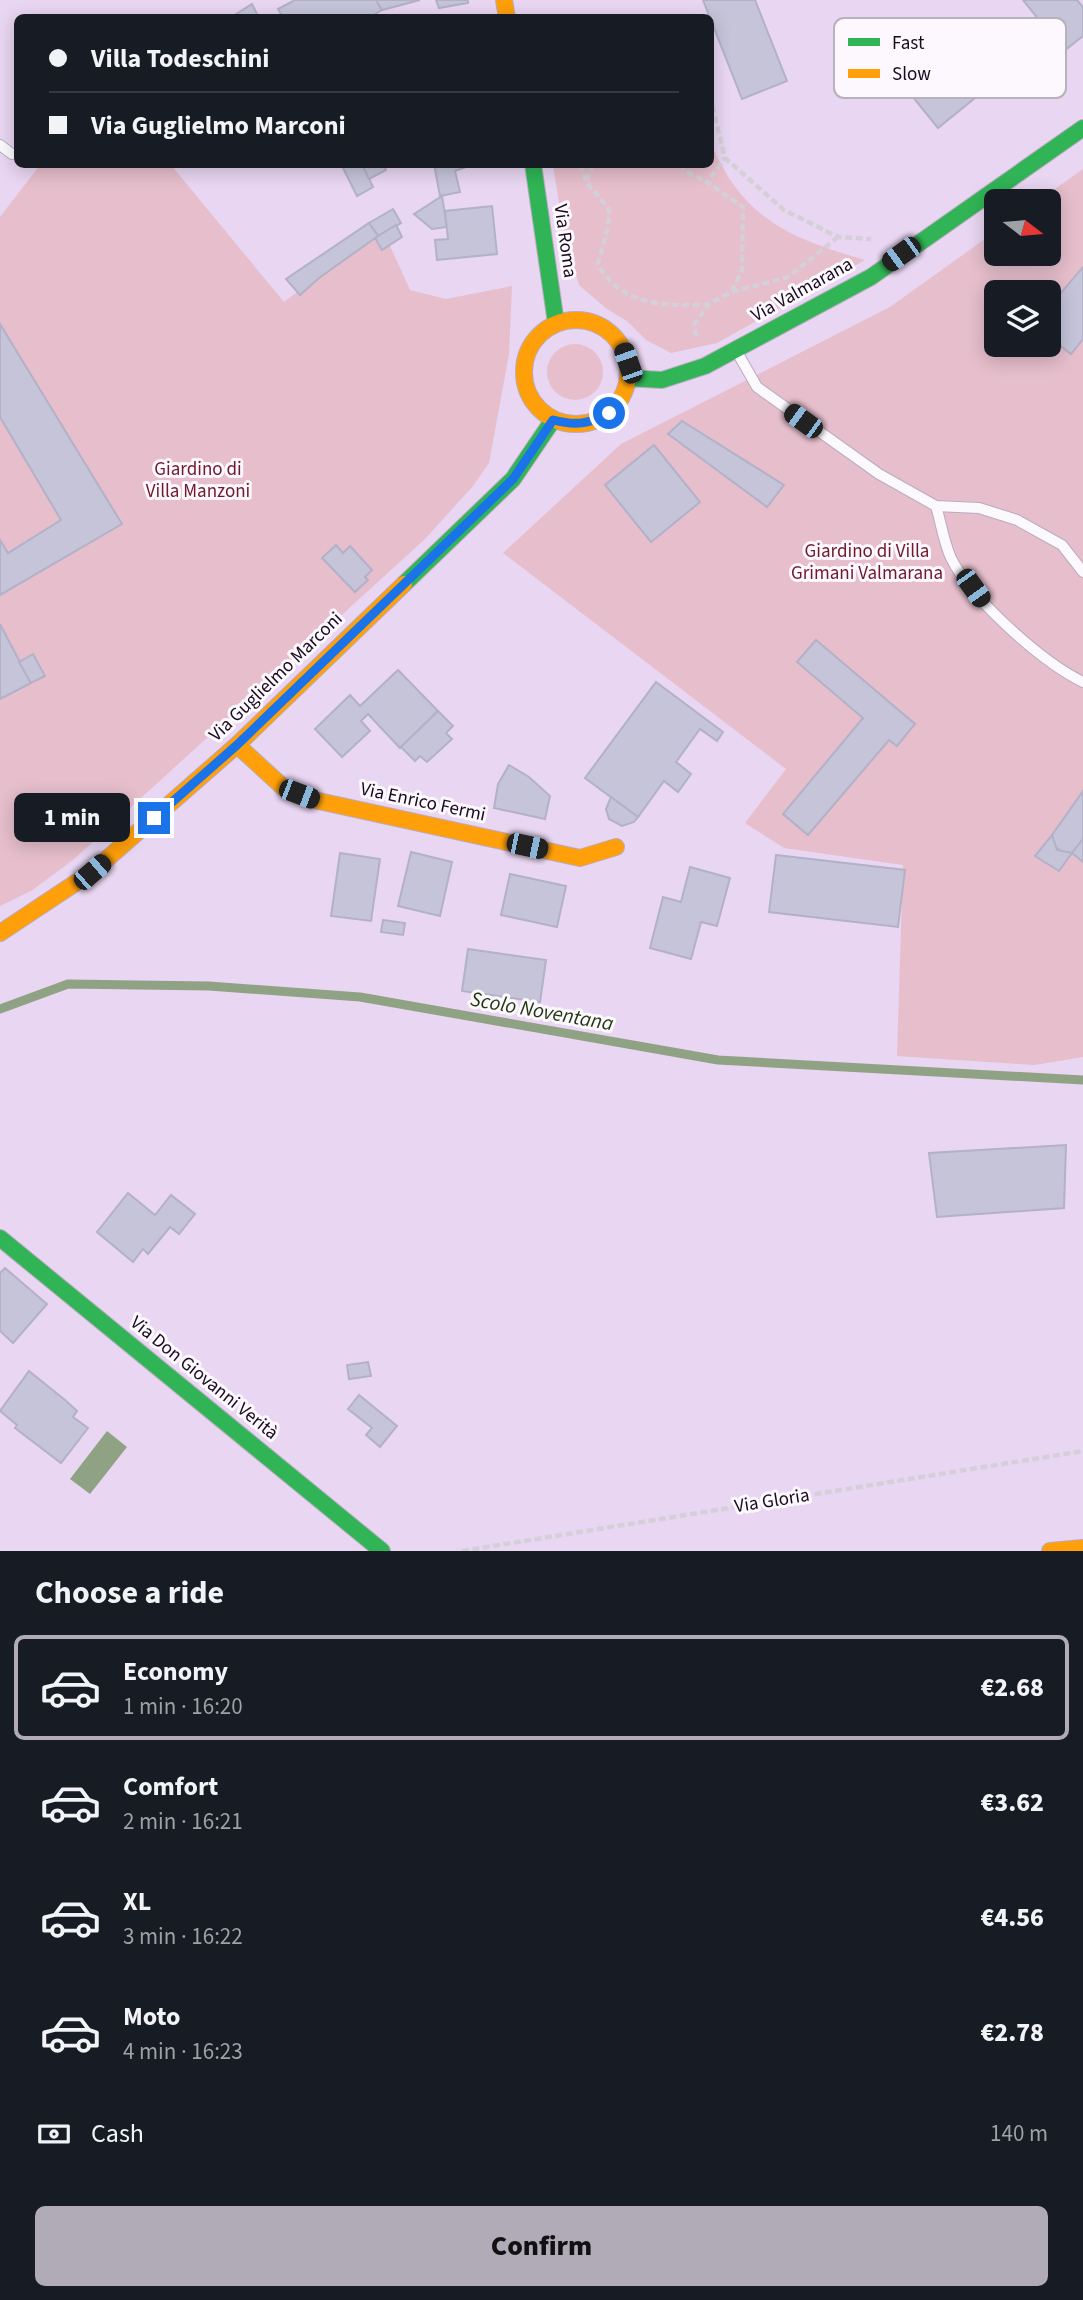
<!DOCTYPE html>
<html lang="en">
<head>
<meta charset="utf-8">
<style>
  :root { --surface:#171b24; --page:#20242c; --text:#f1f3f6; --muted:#9ea1a6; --line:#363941; --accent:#b0abb6 }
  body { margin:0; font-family:"Source Sans 3",sans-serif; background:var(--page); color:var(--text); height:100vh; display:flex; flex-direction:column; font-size:26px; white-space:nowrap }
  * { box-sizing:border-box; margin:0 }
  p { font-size:23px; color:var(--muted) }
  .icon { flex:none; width:38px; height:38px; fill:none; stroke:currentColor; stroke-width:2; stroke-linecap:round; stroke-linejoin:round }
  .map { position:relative; height:1551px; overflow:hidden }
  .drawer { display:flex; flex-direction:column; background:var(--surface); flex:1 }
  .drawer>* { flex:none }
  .top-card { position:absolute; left:14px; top:14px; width:700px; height:154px; border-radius:10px; box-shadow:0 4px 18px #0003; display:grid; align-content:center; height:154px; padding:0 35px; background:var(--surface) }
  .needle { width:46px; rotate:106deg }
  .buttons { position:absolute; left:984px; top:189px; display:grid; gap:14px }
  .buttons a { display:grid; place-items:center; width:77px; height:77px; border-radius:10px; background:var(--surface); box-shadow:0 4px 18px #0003; font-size:35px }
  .end { position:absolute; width:32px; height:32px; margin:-16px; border:9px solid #1a73e8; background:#fff; box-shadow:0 0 0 4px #fff }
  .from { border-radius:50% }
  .bubble { position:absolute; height:49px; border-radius:10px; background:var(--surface); box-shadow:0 4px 18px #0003; font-size:23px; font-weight:800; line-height:49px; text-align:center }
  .car { position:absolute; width:21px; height:42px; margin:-21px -10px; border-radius:9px; box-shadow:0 0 5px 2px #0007; background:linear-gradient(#222 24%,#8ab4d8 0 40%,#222 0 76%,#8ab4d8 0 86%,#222 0) }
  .top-card b { display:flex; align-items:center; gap:24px; height:66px; font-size:26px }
  .top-card b+b { border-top:2px solid var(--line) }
  .top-card i { width:18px; height:18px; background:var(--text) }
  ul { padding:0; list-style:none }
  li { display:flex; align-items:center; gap:21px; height:105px; margin:0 14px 10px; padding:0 21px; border:4px solid transparent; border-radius:10px }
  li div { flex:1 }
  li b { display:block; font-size:26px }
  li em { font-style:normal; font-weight:800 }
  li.current { border-color:var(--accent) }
  li>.icon { width:63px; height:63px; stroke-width:1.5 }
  h2 { padding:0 35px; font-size:32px; line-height:84px }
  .pay { display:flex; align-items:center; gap:18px; height:77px; padding:0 35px; font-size:26px }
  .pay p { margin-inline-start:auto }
  .primary-button { display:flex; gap:14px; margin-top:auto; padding:14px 35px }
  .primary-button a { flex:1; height:80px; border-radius:10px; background:var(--accent); color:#111; font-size:28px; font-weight:800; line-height:80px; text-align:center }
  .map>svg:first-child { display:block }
  .green { fill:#e6becc; fill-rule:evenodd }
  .water { fill:#8fa384 }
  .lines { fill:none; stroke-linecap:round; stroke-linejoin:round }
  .stream { stroke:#8fa384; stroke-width:9 }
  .building { fill:#c5c4d9; stroke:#b3b1c7; stroke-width:2 }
  .lane-casing { stroke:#b9abc0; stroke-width:12 }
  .fast-casing { stroke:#b9abc0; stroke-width:18 }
  .slow-casing { stroke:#b9abc0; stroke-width:18 }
  .path { stroke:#d5cfd8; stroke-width:4.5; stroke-dasharray:7 3.5; stroke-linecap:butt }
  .lane { stroke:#fcf9fd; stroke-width:10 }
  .fast { stroke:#30b455; stroke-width:16 }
  .slow { stroke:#ff9f0a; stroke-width:16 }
  .route { stroke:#1a73e8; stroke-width:9 }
  .labels { text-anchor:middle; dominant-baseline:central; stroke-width:6; stroke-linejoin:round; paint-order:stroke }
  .street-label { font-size:19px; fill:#170b1d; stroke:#fcf8fe }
  .park-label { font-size:19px; fill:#71192a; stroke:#fcf8fe }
  .water-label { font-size:21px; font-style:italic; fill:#1e370d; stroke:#fcf8fe }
  .key { fill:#fcf8fe; stroke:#b7b1ba; stroke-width:2 }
  .key-label { font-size:19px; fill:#170b1d }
</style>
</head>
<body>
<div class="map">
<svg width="1083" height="1551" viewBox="0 0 1083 1551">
  <rect width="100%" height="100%" fill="#e9d6f2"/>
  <g class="green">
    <path d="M711,139C713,152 720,161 726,173C758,227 807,243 865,260L717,343L671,353L646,340L627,321L607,309L579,285L564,234L553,165L710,164Z"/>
    <polygon points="40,165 171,165 284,302 382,228 410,290 446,299 512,286 509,354 489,463 473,486 425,539 73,860 31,891 0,906 0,217"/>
    <path d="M1083,169V1057L1034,1065L897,1056L903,865L784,848L745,823L786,769L503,553L621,444L890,307L996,231V254H1048V201H1038ZM996,292H1048V345H996Z"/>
    <circle cx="575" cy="372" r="28"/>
  </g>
  <polygon class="water" points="107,1431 127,1447 90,1494 70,1479"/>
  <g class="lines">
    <polyline class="stream" points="0,1009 68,984 209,986 360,997 718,1060 1083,1080"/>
  </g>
  <g class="building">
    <polygon points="295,0 376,0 382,10 368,18 283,18 278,9"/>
    <polygon points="376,0 420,0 382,10"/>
    <polygon points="436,0 468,0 468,3 439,8"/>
    <polygon points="703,0 755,0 787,81 742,99"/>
    <polygon points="1023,0 1077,0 1083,7 1083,36 1064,51"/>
    <polygon points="252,4 259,18 238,18 236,14"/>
    <polygon points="950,45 986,89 938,128 903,85"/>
    <polygon points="341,164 362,164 373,187 357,196"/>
    <polygon points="362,164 384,164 386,170 369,179"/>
    <polygon points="434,164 474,164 455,171 460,192 440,196"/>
    <polygon points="442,196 447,227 432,229 414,214"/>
    <polygon points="492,206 497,254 437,260 435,240 448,239 445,211"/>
    <polygon points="393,209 401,223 378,236 369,223"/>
    <polygon points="369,223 378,236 319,278 300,295 286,279"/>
    <polygon points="396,225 402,237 382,250 375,238"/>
    <polygon points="1083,267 1083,339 1071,354 1048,336 1048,308"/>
    <polygon points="0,324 122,524 0,595 0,540 8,553 61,520 0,417"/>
    <polygon points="682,421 784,485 767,507 668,434"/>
    <polygon points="654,445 700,502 651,542 605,485"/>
    <polygon points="336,545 343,553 350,546 372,570 365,577 368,580 355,592 322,558"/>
    <polygon points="0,624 31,683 0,699"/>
    <polygon points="816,640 915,724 897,746 889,740 808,835 783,814 863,718 797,662"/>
    <polygon points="33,654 45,676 31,683 19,662"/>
    <polygon points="398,670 438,711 400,748 368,714 361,721 370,731 342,757 315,729 350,695 360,706"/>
    <polygon points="656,682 723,732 717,741 700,729 676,762 691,774 678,792 664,781 638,817 585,778"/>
    <polygon points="438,711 453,726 446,733 452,739 427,762 420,756 415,761 401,747"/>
    <polygon points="509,765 529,777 550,796 545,819 494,808 498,784"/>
    <polygon points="1083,791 1083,839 1072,853 1062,853 1053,844 1052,835"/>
    <polygon points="611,797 638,817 634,822 622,826 609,819 606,809"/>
    <polygon points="1052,835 1057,850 1072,853 1059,871 1035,856"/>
    <polygon points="1083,839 1083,862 1072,853"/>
    <polygon points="411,852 452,862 440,916 398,906"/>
    <polygon points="340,853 380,859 371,921 331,916"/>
    <polygon points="776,855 905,870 898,927 769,912"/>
    <polygon points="690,867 730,878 717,926 701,922 691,959 650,948 663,897 681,902"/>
    <polygon points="510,874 566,886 557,927 501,915"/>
    <polygon points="383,920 405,923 403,935 381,932"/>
    <polygon points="468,949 546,960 540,1002 462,991"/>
    <polygon points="1066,1145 1064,1208 937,1217 929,1153"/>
    <polygon points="128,1193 155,1215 171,1195 195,1214 179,1234 170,1227 148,1254 143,1249 133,1262 97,1232"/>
    <polygon points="5,1268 47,1304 13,1343 0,1331 0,1273"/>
    <polygon points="368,1362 371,1376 349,1379 347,1365"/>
    <polygon points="29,1371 65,1400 77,1411 73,1417 88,1428 61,1463 15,1428 17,1425 0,1411"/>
    <polygon points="359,1395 397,1426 380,1447 366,1435 372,1428 348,1409"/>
  </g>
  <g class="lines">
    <defs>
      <g id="lane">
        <polyline points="0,145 12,154"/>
        <polyline points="737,352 757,387 879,474 936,506 979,508 1017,520 1062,545 1083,572"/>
        <path d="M936,506C941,523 944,543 951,558C971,599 1042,662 1083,682"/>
      </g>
      <g id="fast">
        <polyline points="533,164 556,323"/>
        <polyline points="628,378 662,380 705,366 871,277 1083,128"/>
        <polyline points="404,584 513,479 553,420"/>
        <polyline points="0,1238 382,1551"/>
      </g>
      <g id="slow">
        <polyline points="504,0 507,18"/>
        <circle cx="576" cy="372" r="52"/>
        <polyline points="237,745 284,788 314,800 580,858 616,847"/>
        <polyline points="0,933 92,872 237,745 404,584"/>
        <polyline points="1050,1551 1083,1548"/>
      </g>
    </defs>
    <use href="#lane" class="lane-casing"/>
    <use href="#fast" class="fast-casing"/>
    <use href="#slow" class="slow-casing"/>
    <g class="path">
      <polyline points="710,96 725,158 784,210 838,237 871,239"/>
      <polyline points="580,164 586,181"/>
      <path d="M593,164L586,182L609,209L608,227L598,264C620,306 668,307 709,304"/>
      <polyline points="680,164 685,171 707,182"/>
      <polyline points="732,292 788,277 838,237"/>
      <polyline points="696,336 694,325 709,304 731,292 742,271 743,207 707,182 725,158"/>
      <polyline points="462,1551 1083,1451"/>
    </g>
    <use href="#lane" class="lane"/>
    <use href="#fast" class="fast"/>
    <use href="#slow" class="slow"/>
  </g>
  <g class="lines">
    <path class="route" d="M154,818L237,745L513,479L553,420C576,426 589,424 609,413"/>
  </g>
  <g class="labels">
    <g class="street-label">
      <text transform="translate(565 241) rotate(82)">Via Roma</text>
      <text transform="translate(802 290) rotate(-29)">Via Valmarana</text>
      <text transform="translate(276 677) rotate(-44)">Via Guglielmo Marconi</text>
      <text transform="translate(423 802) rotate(12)">Via Enrico Fermi</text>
      <text transform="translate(204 1378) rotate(39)">Via Don Giovanni Verità</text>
      <text transform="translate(772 1501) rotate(-9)">Via Gloria</text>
    </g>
    <g class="park-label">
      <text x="198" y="469">Giardino di<tspan x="198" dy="22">Villa Manzoni</tspan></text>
      <text x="867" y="551">Giardino di Villa<tspan x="867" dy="22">Grimani Valmarana</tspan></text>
    </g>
    <g class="water-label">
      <text transform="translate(542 1011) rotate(10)">Scolo Noventana</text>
    </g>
  </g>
  <rect x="834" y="18" width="232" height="80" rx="10" class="key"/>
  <rect x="848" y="38" width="32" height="8" fill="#30b455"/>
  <rect x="848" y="69" width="32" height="9" fill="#ff9f0a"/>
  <g class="key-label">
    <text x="892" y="49">Fast</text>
    <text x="892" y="80">Slow</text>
  </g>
</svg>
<div class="buttons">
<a><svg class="needle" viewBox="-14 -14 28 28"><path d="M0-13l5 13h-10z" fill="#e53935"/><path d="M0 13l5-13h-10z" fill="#9ea1a6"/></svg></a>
<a><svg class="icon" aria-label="layers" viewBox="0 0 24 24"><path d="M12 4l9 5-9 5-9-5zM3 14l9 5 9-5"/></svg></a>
</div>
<i class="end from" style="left:609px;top:413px"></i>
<i class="end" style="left:154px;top:818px"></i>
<div class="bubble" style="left:14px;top:793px;width:116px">1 min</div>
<i class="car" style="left:901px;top:254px;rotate:234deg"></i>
<i class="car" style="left:628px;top:363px;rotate:341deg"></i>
<i class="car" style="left:803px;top:421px;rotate:306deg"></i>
<i class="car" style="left:973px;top:588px;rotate:144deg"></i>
<i class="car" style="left:299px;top:794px;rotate:111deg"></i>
<i class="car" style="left:527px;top:846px;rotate:102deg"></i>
<i class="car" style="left:92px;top:872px;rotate:49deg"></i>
<div class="top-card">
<b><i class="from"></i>Villa Todeschini</b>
<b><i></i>Via Guglielmo Marconi</b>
</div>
</div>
<section class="drawer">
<h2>Choose a ride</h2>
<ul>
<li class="current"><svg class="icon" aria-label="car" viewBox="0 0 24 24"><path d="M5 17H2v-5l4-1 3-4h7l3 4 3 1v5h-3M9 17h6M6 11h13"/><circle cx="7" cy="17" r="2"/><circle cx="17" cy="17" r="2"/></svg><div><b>Economy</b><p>1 min · 16:20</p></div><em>€2.68</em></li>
<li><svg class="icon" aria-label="car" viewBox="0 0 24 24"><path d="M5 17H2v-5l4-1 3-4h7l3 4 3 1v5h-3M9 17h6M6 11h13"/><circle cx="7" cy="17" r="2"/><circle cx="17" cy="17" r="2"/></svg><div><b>Comfort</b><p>2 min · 16:21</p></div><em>€3.62</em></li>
<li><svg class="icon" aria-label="car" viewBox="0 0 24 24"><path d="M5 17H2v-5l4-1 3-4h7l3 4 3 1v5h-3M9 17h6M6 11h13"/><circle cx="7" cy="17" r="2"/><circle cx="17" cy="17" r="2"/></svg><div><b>XL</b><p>3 min · 16:22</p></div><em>€4.56</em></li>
<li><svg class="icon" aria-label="car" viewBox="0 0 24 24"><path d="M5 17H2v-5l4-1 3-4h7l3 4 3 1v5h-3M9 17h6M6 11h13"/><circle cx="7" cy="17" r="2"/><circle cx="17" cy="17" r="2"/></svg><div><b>Moto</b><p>4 min · 16:23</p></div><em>€2.78</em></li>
</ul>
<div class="pay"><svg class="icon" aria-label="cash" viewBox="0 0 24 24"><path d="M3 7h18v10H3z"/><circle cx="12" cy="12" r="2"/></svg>Cash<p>140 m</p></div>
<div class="primary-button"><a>Confirm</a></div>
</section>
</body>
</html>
